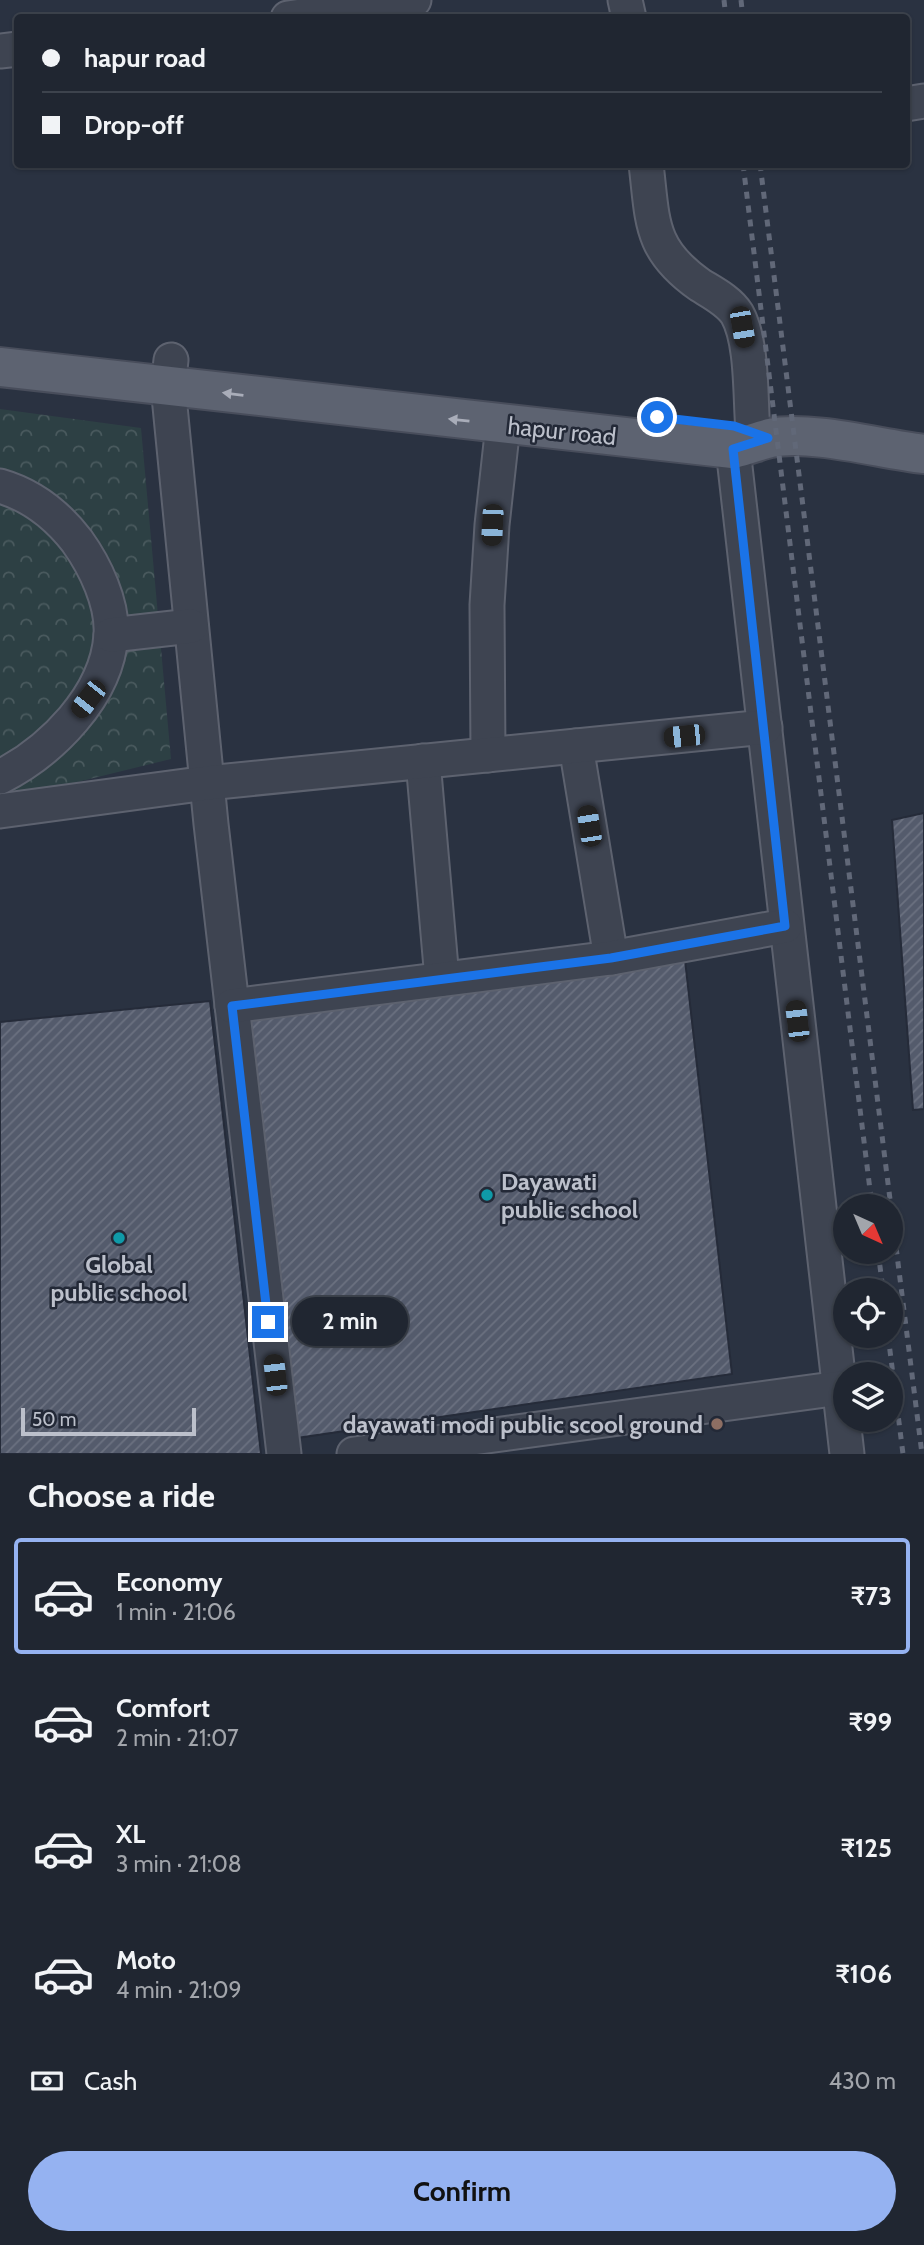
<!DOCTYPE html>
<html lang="en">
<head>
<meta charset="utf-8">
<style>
  :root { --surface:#202631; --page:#2d323d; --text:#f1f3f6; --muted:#a2a5ab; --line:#3d434d; --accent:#95b2f1 }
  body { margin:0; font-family:Cabin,sans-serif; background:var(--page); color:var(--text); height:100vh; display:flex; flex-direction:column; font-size:26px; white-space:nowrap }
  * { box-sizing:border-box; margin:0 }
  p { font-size:23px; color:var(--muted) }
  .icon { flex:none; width:38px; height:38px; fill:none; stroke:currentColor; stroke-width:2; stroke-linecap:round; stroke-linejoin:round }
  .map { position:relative; height:1454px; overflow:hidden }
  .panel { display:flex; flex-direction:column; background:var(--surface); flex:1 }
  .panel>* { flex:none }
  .top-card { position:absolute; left:14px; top:14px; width:896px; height:154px; border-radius:7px; box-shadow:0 2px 5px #0004,0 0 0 2px var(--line); display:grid; align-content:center; height:154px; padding:0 28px; background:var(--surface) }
  .needle { width:46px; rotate:136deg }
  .tools { position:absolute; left:833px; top:1194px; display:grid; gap:14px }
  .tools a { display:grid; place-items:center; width:70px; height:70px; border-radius:50%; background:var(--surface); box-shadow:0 2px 5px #0004,0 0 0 2px var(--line); font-size:35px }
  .scale { position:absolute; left:21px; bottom:18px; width:175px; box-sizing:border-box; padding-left:7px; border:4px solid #bcc0cb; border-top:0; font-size:19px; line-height:24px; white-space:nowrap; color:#bcc0cb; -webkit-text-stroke:5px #232937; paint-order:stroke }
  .end { position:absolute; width:32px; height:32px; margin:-16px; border:9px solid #1a73e8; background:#fff; box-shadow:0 0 0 4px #fff }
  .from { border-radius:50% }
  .bubble { position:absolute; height:49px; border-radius:24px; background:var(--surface); box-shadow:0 2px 5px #0004,0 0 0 2px var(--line); font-size:23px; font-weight:800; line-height:49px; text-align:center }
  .car { position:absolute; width:21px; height:42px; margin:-21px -10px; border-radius:9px; box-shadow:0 0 5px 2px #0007; background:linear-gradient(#222 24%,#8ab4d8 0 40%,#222 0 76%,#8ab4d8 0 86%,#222 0) }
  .top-card b { display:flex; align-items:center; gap:24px; height:66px; font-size:26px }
  .top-card b+b { border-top:2px solid var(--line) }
  .top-card i { width:18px; height:18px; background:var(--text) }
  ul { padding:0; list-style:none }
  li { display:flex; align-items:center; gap:21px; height:116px; margin:0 14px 10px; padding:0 14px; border:4px solid transparent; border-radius:7px }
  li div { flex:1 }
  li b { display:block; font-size:26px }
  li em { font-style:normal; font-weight:800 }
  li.selected { border-color:var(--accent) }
  li>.icon { width:63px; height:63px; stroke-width:1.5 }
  h2 { padding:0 28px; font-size:32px; line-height:84px }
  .pay { display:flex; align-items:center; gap:18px; height:77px; padding:0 28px; font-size:26px }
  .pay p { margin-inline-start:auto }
  .primary-button { display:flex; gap:14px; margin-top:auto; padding:14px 28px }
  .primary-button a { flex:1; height:80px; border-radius:42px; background:var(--accent); color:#111; font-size:28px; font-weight:800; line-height:80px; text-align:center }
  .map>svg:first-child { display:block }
  .forest { fill:url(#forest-crowns) }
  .building { fill:url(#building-hatch); stroke:#252b39; stroke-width:2 }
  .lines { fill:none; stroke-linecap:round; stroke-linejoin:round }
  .minor-casing { stroke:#5d626f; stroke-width:37 }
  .major-casing { stroke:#484d5b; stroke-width:42 }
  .minor { stroke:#3e4451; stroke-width:33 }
  .major { stroke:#5d6371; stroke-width:38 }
  .rail { stroke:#616878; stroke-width:5; stroke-dasharray:7 7; stroke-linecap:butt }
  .oneway { fill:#a9adb9 }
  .route { stroke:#1a73e8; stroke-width:9 }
  .culture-dot { fill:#0f9aa8; stroke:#232937; stroke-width:2.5 }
  .education-dot { fill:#8d6e63; stroke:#232937; stroke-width:2.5 }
  .labels { text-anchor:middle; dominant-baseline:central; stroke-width:5; stroke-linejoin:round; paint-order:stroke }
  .street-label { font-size:24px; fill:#bcc0cb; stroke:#232937 }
  .poi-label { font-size:24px; font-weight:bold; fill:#bcc0cb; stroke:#232937; text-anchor:start }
</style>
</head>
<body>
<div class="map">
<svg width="924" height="1454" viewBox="0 0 924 1454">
  <defs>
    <pattern id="forest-crowns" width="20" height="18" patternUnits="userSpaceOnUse" patternTransform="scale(1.75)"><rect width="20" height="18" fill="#2d4044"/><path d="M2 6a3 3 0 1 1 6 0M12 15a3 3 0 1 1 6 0" fill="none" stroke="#4a5a5e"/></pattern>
    <pattern id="building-hatch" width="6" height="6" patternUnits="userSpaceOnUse" patternTransform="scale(1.75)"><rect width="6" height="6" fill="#545b6c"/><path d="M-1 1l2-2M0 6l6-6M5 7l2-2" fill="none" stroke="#6b7180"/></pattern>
  </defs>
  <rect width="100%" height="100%" fill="#2a3241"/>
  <polygon class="forest" points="0,409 141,428 171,759 0,801"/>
  <g class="building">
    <polygon points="924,813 924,1109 913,1110 892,820"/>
    <polygon points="685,960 732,1374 290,1439 241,1016"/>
    <polygon points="210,1001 261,1454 0,1454 0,1022"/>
  </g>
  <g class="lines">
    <defs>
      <g id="minor">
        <polyline points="625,0 629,18"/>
        <polyline points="288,18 414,0"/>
        <polyline points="0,51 18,49"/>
        <polyline points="906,104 924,101"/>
        <path d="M646,164C653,222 649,249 700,285C713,293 729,301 737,314C753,342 750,398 753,431"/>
        <polyline points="171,360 168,386 211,824 284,1454"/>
        <polyline points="733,449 847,1454"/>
        <path d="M0,486C31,495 57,515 77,541C95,566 113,603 111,635C107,696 51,751 0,777"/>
        <polyline points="111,635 191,626"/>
        <polyline points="576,746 611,958"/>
        <polyline points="488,755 487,605 492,525 503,425"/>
        <polyline points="423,761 442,979"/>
        <polyline points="0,811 207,783 765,727"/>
        <polyline points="232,1006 611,958 785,926"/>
        <polyline points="354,1454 840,1388"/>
      </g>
      <path id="major" d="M0,367L733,449C746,446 758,441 770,438C813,430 880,449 924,454"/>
    </defs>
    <use href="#minor" class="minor-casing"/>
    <use href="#major" class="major-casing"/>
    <use href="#minor" class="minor"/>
    <use href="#major" class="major"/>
    <g class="rail">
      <polyline points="724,0 726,18"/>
      <polyline points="741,0 743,18"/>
      <polyline points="743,164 872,1206"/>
      <polyline points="760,164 922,1454"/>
      <polyline points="878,1251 883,1290"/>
      <polyline points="888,1335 903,1454"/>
    </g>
  </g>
  <defs><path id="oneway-solid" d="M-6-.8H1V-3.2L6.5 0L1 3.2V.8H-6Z" transform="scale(1.75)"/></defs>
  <g class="oneway">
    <use href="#oneway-solid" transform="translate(233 394) rotate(-173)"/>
    <use href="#oneway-solid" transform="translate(459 420) rotate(-174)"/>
  </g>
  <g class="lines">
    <polyline class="route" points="268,1322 232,1006 611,958 785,926 733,449 768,438 734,426 657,417"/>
  </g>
  <g class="culture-dot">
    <circle cx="487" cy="1195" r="7"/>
    <circle cx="119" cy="1238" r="7"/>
  </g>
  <circle class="education-dot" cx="717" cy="1424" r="7"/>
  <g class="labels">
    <g class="street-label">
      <text transform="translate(562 431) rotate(6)">hapur road</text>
    </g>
    <g class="poi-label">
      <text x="501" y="1181">Dayawati<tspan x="501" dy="28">public school</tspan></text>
      <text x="119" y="1264" text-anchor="middle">Global<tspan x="119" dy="28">public school</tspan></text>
      <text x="703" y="1424" text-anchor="end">dayawati modi public scool ground</text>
    </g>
  </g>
</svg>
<div class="tools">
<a><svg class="needle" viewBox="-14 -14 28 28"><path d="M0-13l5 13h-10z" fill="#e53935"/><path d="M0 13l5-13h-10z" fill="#a2a5ab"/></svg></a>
<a><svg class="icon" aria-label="locate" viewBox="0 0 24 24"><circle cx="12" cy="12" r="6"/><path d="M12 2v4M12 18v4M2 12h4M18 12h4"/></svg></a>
<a><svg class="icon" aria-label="layers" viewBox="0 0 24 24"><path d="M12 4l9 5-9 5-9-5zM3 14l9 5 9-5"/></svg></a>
</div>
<div class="scale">50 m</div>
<i class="end from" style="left:657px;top:417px"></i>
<i class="end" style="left:268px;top:1322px"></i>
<div class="bubble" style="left:292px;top:1297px;width:116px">2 min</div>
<i class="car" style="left:742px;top:327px;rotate:170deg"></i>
<i class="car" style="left:492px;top:525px;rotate:183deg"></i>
<i class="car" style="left:88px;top:699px;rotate:218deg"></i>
<i class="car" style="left:684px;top:736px;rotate:264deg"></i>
<i class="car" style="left:589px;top:826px;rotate:351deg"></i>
<i class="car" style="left:797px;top:1021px;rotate:353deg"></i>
<i class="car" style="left:275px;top:1375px;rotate:353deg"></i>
<div class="top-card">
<b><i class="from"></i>hapur road</b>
<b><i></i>Drop-off</b>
</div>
</div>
<section class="panel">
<h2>Choose a ride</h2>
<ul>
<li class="selected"><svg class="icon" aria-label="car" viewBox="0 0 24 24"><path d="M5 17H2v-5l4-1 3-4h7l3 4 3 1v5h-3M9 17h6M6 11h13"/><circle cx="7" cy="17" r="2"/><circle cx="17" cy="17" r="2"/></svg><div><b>Economy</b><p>1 min · 21:06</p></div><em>₹73</em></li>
<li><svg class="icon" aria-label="car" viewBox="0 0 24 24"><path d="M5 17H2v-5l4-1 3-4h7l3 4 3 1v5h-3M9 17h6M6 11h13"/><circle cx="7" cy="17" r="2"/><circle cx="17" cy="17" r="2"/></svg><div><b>Comfort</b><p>2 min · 21:07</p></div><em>₹99</em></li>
<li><svg class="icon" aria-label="car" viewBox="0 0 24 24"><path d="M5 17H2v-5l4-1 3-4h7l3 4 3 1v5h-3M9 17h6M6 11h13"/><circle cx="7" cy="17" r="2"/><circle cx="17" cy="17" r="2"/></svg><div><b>XL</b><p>3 min · 21:08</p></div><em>₹125</em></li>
<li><svg class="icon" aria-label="car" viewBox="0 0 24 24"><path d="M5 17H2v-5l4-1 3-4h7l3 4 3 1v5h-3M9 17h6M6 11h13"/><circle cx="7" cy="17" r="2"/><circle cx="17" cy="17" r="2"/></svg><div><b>Moto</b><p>4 min · 21:09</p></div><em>₹106</em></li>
</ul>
<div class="pay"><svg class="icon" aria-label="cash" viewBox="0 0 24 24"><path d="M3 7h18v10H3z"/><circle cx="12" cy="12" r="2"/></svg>Cash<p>430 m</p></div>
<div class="primary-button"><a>Confirm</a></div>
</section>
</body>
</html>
